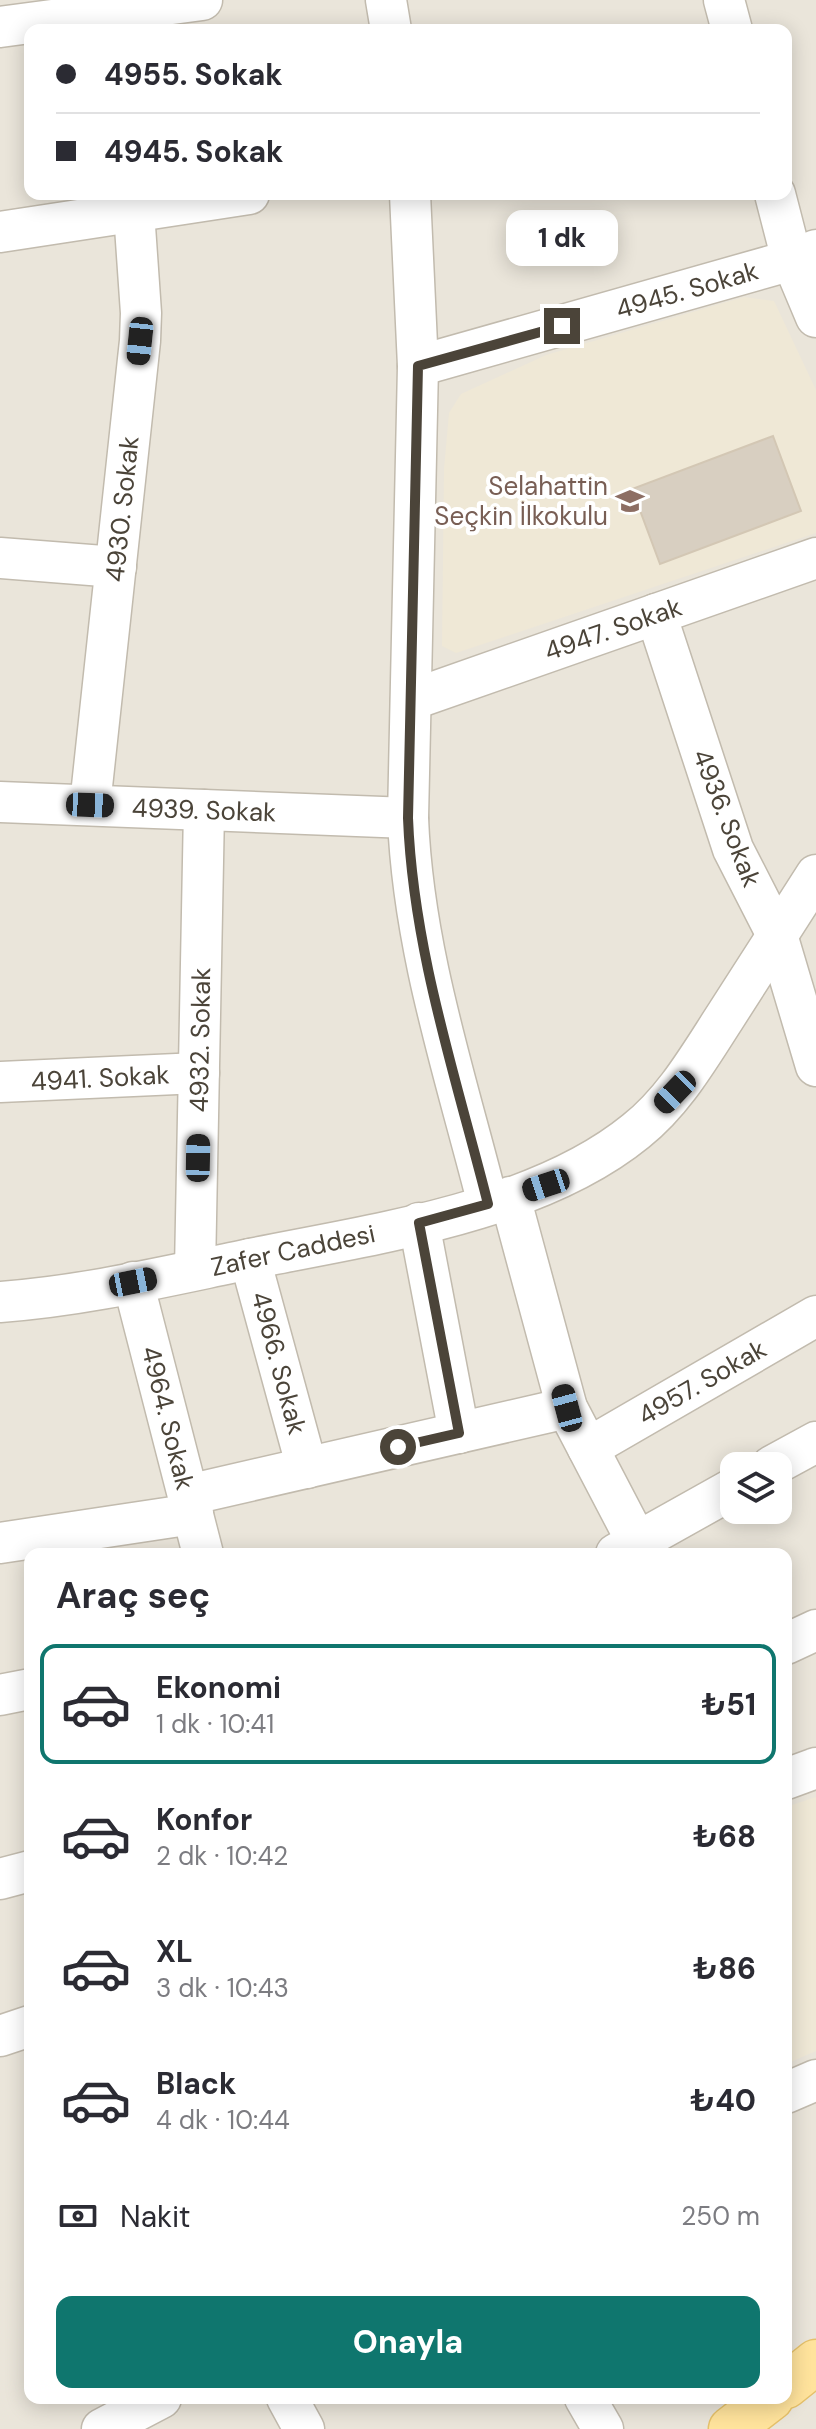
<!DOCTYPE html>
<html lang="tr">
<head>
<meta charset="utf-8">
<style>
  :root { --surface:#fff; --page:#f2f2f3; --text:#2b2b33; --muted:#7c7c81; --line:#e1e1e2; --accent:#0f766e }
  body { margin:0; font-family:"DM Sans",sans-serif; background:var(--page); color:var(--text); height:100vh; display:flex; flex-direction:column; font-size:30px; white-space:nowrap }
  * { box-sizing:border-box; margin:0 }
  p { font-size:26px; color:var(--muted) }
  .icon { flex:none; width:44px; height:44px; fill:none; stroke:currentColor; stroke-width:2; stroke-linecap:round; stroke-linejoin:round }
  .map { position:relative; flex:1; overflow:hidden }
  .drawer { position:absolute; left:24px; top:1548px; width:768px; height:856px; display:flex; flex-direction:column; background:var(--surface); border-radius:16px; box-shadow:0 4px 20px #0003 }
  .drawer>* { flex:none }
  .banner { position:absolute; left:24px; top:24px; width:768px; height:176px; border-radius:16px; box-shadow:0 4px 20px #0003; display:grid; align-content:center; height:176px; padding:0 32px; background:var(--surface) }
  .tools { position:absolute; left:720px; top:1452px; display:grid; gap:16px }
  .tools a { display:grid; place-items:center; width:72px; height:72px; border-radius:16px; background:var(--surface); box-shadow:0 4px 20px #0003; font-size:40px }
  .end { position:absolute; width:36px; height:36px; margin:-18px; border:10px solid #4b4439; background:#fff; box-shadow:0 0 0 4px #fff }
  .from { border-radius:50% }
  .bubble { position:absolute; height:56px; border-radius:16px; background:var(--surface); box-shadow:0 4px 20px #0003; font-size:26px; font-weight:800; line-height:56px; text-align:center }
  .car { position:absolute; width:24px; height:48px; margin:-24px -12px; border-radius:10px; box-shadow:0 0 6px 2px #0007; background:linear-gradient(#222 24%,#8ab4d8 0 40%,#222 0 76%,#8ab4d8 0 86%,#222 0) }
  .banner b { display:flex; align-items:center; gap:28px; height:76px; font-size:30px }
  .banner b+b { border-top:2px solid var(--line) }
  .banner i { width:20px; height:20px; background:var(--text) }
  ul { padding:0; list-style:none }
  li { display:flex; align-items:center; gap:24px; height:120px; margin:0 16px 12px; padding:0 16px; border:4px solid transparent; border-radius:16px }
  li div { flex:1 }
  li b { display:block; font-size:30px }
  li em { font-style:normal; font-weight:800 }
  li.selected { border-color:var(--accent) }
  li>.icon { width:72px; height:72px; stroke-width:1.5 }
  h2 { padding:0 32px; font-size:36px; line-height:96px }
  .pay { display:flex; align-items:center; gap:20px; height:88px; padding:0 32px; font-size:30px }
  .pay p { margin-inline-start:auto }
  .primary-button { display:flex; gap:16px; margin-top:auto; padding:16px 32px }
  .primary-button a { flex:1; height:92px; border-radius:16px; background:var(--accent); color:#fff; font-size:32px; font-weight:800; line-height:92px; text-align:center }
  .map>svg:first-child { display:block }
  .residential { fill:#eae5da; fill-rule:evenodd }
  .education { fill:#efe8d6 }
  .building { fill:#d8cfc1; stroke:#d3c7b4; stroke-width:2 }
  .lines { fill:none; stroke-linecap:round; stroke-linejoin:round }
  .minor-casing { stroke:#c2bbae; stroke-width:43 }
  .major-casing { stroke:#e6c16a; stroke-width:47 }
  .minor { stroke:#fff; stroke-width:40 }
  .major { stroke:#ffe39c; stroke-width:44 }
  .route { stroke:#4b4439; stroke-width:10 }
  .labels { text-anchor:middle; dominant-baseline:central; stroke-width:8; stroke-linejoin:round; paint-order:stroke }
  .street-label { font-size:26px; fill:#4b4439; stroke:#fff }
  .education-label { font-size:26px; fill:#785e54; stroke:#fff; text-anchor:end }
</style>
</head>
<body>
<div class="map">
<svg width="816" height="2429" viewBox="0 0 816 2429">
  <rect width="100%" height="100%" fill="#f6f3ec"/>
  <path class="residential" d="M0,0H816V2429H0ZM30,30H786V194H30ZM734,1466H778V1510H734ZM30,1554H786V2398H30Z"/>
  <g class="education">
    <polygon points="744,297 774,301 816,390 816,533 456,653 442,646 444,469 449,413 461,394 546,355"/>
    <polygon points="816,1797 816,2051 786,2064 786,1807"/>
  </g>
  <polygon class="building" points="773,436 801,511 660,564 632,489"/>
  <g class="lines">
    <defs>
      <g id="minor">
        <polyline points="386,0 391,30"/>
        <polyline points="724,0 732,30"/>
        <polyline points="0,27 202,0"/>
        <path d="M410,194L418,366L408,818C413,950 456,1077 488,1204"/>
        <polyline points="775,194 792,260 816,317"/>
        <polyline points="0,232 249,194"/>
        <polyline points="418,366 792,260 816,250"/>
        <polyline points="0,558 116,567"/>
        <polyline points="656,614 733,849 777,935 816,1066"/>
        <polyline points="411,700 816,558"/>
        <polyline points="0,802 408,818"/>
        <polyline points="90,805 140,341 141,313 134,212"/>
        <polyline points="0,1082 199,1073"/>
        <polyline points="510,1197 567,1408 637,1542"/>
        <polyline points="419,1223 459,1433"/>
        <polyline points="250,1259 307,1468"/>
        <polyline points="195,1270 204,810"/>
        <polyline points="133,1282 203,1554"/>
        <path d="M0,1302C84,1296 167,1276 250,1259C374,1234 537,1212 636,1131C674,1101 699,1057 725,1017C755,970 786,922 816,875"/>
        <polyline points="588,1448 816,1316"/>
        <polyline points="772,1466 816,1442"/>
        <polyline points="188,1495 567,1408"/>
        <polyline points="0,1543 193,1514"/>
        <polyline points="616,1554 734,1488"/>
        <polyline points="786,1644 816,1630"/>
        <polyline points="0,1695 30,1689"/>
        <polyline points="786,1779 816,1768"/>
        <polyline points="0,1879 30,1871"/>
        <polyline points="0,2036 30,2026"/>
        <polyline points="786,2093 816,2080"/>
        <polyline points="287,2398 304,2429"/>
        <polyline points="585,2398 603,2429"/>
        <polyline points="102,2429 161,2398"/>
      </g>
      <g id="major">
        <polyline points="786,2386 816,2362"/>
        <polyline points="731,2429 771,2398"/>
      </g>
    </defs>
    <use href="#minor" class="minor-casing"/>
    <use href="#major" class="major-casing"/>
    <use href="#minor" class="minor"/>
    <use href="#major" class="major"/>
  </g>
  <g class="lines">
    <path class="route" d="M398,1447L459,1433L419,1223L488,1204C456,1077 413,950 408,818L418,366L562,326"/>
  </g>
  <defs>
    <symbol id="school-bare" viewBox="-9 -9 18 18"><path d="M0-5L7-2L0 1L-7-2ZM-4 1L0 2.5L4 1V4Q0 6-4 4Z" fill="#8d6e63" stroke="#fff" stroke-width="2.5" paint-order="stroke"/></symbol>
  </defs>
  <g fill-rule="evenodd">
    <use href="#school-bare" x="610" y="481" width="40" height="40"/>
  </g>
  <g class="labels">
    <g class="street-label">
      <text transform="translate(687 290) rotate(-16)">4945. Sokak</text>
      <text transform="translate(122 509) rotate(-84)">4930. Sokak</text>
      <text transform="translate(613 629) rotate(-19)">4947. Sokak</text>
      <text transform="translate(204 810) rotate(2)">4939. Sokak</text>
      <text transform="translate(727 818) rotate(69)">4936. Sokak</text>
      <text transform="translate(200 1040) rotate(-89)">4932. Sokak</text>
      <text transform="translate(100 1078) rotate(-3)">4941. Sokak</text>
      <text transform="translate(293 1250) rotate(-12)">Zafer Caddesi</text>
      <text transform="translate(279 1363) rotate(75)">4966. Sokak</text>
      <text transform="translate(702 1382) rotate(-30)">4957. Sokak</text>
      <text transform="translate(168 1418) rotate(76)">4964. Sokak</text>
    </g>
    <g class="education-label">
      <text x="608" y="486">Selahattin<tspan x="608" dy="30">Seçkin İlkokulu</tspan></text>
    </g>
  </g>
</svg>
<div class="tools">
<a><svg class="icon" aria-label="layers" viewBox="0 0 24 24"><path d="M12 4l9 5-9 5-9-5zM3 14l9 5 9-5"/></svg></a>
</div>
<i class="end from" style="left:398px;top:1447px"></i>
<i class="end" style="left:562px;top:326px"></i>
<div class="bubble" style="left:506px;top:210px;width:112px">1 dk</div>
<i class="car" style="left:140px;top:341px;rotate:186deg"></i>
<i class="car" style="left:90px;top:805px;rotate:92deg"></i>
<i class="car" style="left:675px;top:1092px;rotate:224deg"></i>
<i class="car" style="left:198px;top:1158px;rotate:1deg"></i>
<i class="car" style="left:546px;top:1185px;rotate:252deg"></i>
<i class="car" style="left:133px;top:1282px;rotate:79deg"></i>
<i class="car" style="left:567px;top:1408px;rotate:345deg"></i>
<div class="banner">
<b><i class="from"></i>4955. Sokak</b>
<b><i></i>4945. Sokak</b>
</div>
<section class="drawer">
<h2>Araç seç</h2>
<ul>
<li class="selected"><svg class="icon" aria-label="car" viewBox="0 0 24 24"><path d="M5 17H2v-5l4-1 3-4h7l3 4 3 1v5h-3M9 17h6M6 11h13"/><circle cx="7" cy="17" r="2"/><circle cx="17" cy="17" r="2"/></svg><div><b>Ekonomi</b><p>1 dk · 10:41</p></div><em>₺51</em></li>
<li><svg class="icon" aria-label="car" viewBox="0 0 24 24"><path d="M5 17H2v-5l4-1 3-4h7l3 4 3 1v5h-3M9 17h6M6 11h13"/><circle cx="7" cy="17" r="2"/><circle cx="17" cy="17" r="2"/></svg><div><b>Konfor</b><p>2 dk · 10:42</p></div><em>₺68</em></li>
<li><svg class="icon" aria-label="car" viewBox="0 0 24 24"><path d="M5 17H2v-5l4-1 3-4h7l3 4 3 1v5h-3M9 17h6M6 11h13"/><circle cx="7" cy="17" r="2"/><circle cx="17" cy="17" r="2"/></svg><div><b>XL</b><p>3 dk · 10:43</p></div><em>₺86</em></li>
<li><svg class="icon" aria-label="car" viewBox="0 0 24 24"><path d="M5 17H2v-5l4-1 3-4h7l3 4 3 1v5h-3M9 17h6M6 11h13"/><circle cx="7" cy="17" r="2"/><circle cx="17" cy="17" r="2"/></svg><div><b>Black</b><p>4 dk · 10:44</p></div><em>₺40</em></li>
</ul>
<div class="pay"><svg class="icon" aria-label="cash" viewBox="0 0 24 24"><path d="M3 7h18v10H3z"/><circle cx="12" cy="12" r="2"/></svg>Nakit<p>250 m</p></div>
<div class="primary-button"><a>Onayla</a></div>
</section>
</div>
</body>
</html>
